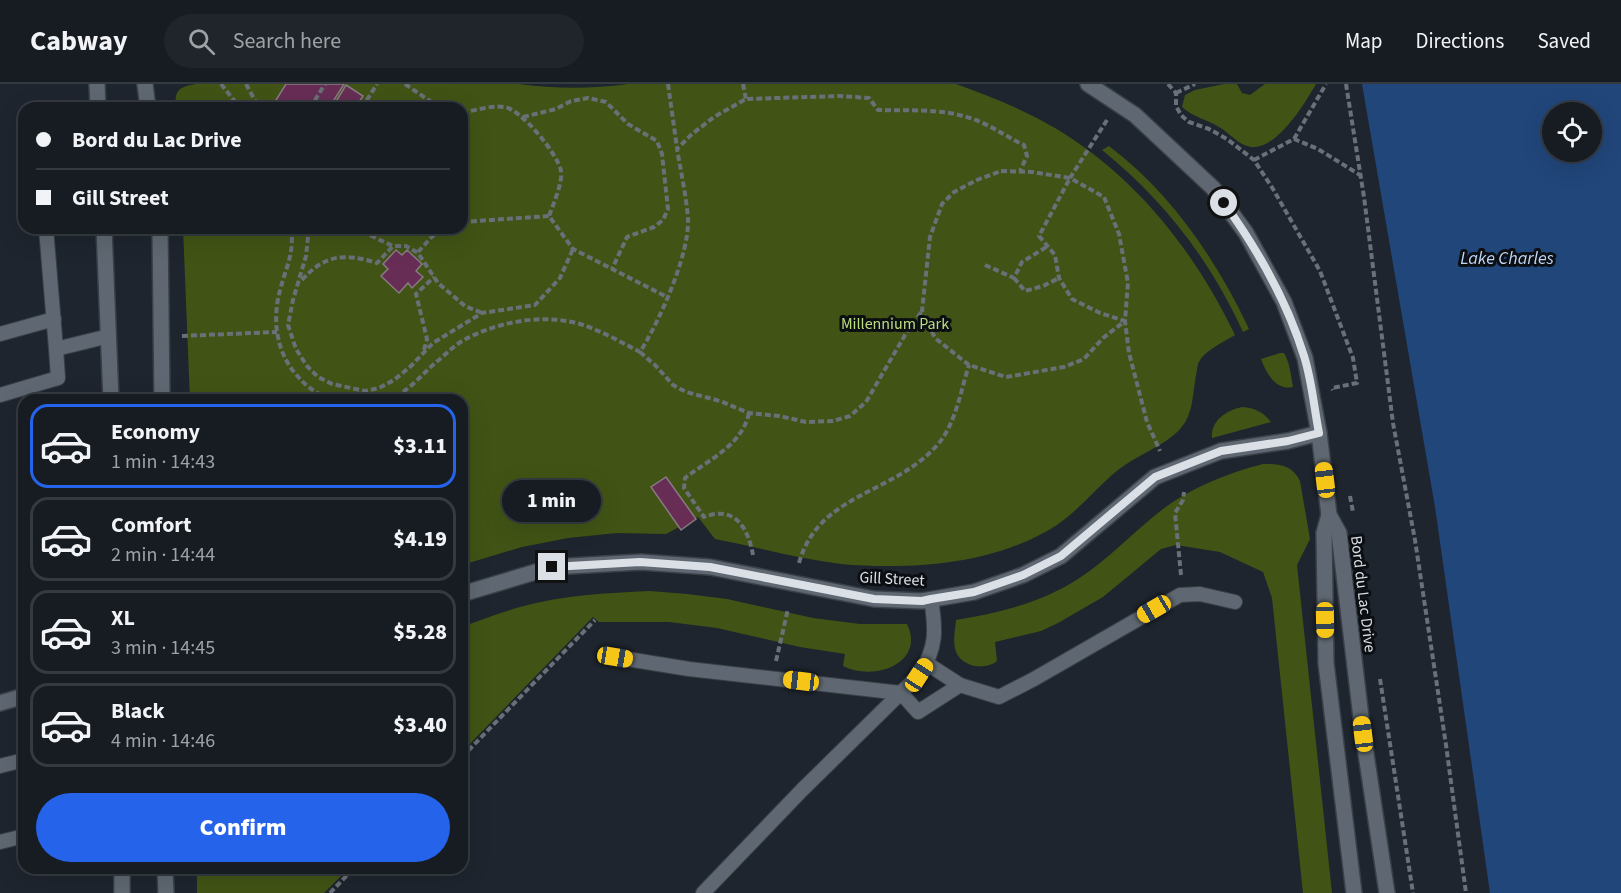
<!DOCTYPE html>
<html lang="en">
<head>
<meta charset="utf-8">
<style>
  :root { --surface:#161c22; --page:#1f252a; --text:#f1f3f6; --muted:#9ea1a5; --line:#353a40; --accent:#2563eb }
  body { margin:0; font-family:"Source Sans 3",sans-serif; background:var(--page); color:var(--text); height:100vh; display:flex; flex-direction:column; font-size:22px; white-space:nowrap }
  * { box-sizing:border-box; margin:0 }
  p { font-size:20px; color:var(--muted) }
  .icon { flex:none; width:33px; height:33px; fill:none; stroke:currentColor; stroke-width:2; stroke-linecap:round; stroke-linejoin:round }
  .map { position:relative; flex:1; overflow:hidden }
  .sheet { position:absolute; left:18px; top:310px; width:450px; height:480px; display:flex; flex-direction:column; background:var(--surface); border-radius:18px; box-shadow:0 6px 24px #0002,0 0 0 2px var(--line) }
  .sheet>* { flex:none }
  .top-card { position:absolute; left:18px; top:18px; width:450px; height:132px; border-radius:18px; box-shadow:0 6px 24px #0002,0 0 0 2px var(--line); display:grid; align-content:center; height:132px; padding:0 18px; background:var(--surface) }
  .tools { position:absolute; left:1542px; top:18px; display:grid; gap:12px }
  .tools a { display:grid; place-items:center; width:60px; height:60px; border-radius:50%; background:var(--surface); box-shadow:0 6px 24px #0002,0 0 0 2px var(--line); font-size:30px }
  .end { position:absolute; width:27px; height:27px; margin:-14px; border:8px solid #dbe0e6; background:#111; box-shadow:0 0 0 3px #111 }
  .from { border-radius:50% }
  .bubble { position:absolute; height:42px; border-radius:21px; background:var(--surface); box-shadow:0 6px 24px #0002,0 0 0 2px var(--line); font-size:20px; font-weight:800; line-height:42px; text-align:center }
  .car { position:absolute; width:18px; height:36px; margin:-18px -9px; border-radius:8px; box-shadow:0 0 4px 2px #0007; background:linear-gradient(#f5c518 24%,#345 0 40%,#f5c518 0 76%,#345 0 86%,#f5c518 0) }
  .top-card b { display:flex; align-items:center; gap:21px; height:57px; font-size:22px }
  .top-card b+b { border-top:2px solid var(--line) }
  .top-card i { width:15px; height:15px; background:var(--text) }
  ul { padding:10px 0 0; list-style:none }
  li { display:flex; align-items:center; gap:18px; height:84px; margin:0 12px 9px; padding:0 6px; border:3px solid var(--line); border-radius:18px }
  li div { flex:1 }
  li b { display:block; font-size:22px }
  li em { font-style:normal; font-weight:800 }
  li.selected { border-color:var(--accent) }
  li>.icon { width:54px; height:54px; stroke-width:1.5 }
  .button { display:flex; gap:12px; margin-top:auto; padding:12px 18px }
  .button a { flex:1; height:69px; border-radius:36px; background:var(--accent); color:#fff; font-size:24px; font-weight:800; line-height:69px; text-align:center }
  header { display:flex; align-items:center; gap:36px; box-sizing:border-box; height:84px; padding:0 30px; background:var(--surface); border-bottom:2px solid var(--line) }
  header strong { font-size:28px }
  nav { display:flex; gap:33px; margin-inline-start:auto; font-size:21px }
  .search { width:420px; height:54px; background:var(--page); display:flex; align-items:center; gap:15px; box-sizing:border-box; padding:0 21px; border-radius:33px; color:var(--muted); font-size:22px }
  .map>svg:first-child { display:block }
  .green { fill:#415415 }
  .water { fill:#21467a; fill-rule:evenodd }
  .building { fill:#672d55; stroke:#887a82; stroke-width:1.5 }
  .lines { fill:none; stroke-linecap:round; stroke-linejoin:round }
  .lane-casing { stroke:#3b4048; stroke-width:16 }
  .street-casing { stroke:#3b4048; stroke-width:18 }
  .secondary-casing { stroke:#3b4048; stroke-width:18 }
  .path { stroke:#697077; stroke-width:4; stroke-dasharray:6 3; stroke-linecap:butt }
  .lane { stroke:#5f6872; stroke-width:14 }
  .street { stroke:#5f6872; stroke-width:15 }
  .secondary { stroke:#5f6872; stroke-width:15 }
  .route { stroke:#dbe0e6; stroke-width:8 }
  .labels { text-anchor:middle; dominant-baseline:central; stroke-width:6; stroke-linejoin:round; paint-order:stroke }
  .park-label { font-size:16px; fill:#bcde7e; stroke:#0b0e12 }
  .street-label { font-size:16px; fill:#dbe0e6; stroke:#0b0e12 }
  .water-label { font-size:18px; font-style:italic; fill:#c0d6f7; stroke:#0b0e12 }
</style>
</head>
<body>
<header>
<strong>Cabway</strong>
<div class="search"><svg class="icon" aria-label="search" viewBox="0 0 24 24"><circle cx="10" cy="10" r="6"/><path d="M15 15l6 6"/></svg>Search here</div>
<nav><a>Map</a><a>Directions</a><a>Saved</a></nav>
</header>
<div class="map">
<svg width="1621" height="809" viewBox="0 0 1621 809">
  <rect width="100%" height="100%" fill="#1e252e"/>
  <g class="green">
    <path d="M196,0H519C556,5 592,5 628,0H956C990,12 1024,26 1055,44C1136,92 1195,168 1235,251C1225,257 1204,267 1199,278C1197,281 1197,288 1196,291C1192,313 1194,334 1175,350C1160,363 1136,372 1118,386C1097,403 1079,426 1057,441C995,481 912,486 841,480C798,475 757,463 715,455L698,433L666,450L617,449L568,454L522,463L462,481V316H190L183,144H462V24H176C174,6 179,3 196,0Z"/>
    <path d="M1224,0H1237L1242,9L1250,11L1265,0H1316C1305,19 1277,66 1251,63C1238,61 1230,49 1219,43C1206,35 1195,34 1182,23L1185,11L1195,6Z"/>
    <path d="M1109,62C1171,109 1216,175 1249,245L1243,248C1210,176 1164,116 1102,66Z"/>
    <path d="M1280,269H1284C1290,279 1291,292 1293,303C1276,307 1266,289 1261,275Z"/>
    <path d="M1242,323C1255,324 1263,328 1271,338L1212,354C1210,337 1227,326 1242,323Z"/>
    <path d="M1263,380C1280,380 1292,381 1300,397L1310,455L1297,481L1332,809H1303L1272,514L1263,488L1220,468L1176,461L1161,465L1103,513L1058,539L1041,547L995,558L997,577C986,586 965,584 957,570C952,561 955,546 956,536C998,529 1041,519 1078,495C1110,474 1133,448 1163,425C1192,403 1228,389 1263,380Z"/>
    <path d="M650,507L687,510L727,515L813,534L860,540H907C926,579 874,598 843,582L845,570L800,563L717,544L669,538H599L593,533L462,668V543C481,536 500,529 520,523C562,511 607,509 650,507Z"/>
    <polygon points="197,785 197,784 348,785 324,809 197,809"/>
  </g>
  <path class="water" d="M1362,0H1621V809H1490L1435,423ZM1552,28H1592V68H1552Z"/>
  <g class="building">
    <polygon points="286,0 344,0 329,24 271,24"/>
    <polygon points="346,1 363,12 355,24 332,24"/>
    <polygon points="396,166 402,171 407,166 422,180 416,187 423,193 412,204 408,199 399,209 381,192 388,185 383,180"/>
    <polygon points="666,393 696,435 681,446 651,403"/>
  </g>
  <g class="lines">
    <defs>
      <g id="lane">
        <polyline points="46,144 56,265"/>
        <polyline points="0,250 54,235"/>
        <polyline points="0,311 58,294 56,265 109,252"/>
        <polyline points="615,573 689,585 901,609 918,628 960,601 999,613 1034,595 1180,511 1200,510 1235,518"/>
        <polyline points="926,579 960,601"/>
        <polyline points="0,682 24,676"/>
        <polyline points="0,758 24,752"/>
        <path d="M703,809L802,706L919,591C937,564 936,546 931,515"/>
      </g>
      <g id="street">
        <polyline points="462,510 552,483 641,478 710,483 874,515 922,517 974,508 1023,491 1061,472 1155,393 1221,367 1288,357 1319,349"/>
        <polyline points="0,619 24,612"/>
      </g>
      <g id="secondary">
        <polyline points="97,0 98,24"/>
        <polyline points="145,0 148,24"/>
        <polyline points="1088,0 1135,31 1213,104 1246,149 1284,218 1305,274 1319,349 1329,431 1339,449 1363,650 1387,809"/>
        <polyline points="104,144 111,316"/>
        <polyline points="160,144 162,316"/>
        <polyline points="1329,431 1324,449 1326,579 1354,809"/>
        <polyline points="165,784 166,809"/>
        <polyline points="122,809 122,784"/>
      </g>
    </defs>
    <use href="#lane" class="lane-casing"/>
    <use href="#street" class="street-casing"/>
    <use href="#secondary" class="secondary-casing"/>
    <g class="path">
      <polyline points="221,0 240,24"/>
      <polyline points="246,0 259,24"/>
      <polyline points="405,0 440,24"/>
      <polyline points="668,0 677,64"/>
      <polyline points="743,0 746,15"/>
      <polyline points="1168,0 1176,9 1176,22 1181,31 1189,38 1209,45 1227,55 1254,76 1273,105 1320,187 1353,274 1357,299 1332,304 1333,306"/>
      <polyline points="1346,0 1364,113 1393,339 1415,456 1446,661 1466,809"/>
      <polyline points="1176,9 1195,0"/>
      <polyline points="310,24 325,0"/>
      <polyline points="362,24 377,0"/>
      <path d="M462,28C476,27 490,21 504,23C520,24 558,70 561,87C563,98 553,121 549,132L573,165L667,213"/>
      <polyline points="523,33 556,25 571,17 588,14 606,18 628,40 657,57 662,70 668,125 663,136 654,143 627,153 612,185"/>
      <polyline points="1107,36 1070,94 1104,113 1119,150 1128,199 1125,237 1129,269 1147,338 1160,367"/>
      <polyline points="1294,55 1326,0"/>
      <polyline points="1254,76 1294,55 1318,65 1360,91"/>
      <polygon points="1001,87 1032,88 1070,94 1039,152 1055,171 1059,194 1072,215 1100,229 1125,237 1103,254 1084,275 1064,283 1006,293 969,281 935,254 922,227 930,153 942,120 954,108 977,96"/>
      <polyline points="462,138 549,132"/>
      <path d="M292,144C292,152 292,160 291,167C289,180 284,191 281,203C272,232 275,264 294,288C306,303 317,311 335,316"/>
      <polyline points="309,144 306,172 293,216 288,241 296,265 307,282 318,293 332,300 365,307 379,304 394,296 411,282 433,259 482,229 535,221 560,194 573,165"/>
      <polyline points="354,144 393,162 406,162 418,169 438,199 465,222 482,229"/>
      <polyline points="418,168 440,144"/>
      <polyline points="985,181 1014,194 1022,178 1048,162"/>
      <polyline points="1014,194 1025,207 1043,202 1059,194"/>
      <path d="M302,196C325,170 345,169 377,179L393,162"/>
      <polyline points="182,252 277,248"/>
      <polyline points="424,266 427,255 416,210 434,193"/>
      <polyline points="640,268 656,282 673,301 686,308 720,317 749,329 779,332 806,338 833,337 850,332 866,318 905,251 922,227"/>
      <path d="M387,316C410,308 422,289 440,275C447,269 454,262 462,257C498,237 547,228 586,242C605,249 623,259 640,268C659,238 690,170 688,134C686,111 681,88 677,65L692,50L714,33L746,15L840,12L869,14L878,26C908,27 940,24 970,34C989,40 1005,52 1024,61L1027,72L1020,87"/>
      <path d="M749,329C742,361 710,375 685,394L684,404L704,433C735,421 748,444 753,471"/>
      <polyline points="1350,412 1353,428"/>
      <path d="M799,479C819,408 895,411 939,359C956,338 961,306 969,281"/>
      <polyline points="1181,491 1175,429 1183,416 1184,408"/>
      <polyline points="776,577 788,525"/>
      <polyline points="1380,595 1413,809"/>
      <polyline points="462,673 595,536"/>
      <polyline points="330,809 354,784"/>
    </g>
    <use href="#lane" class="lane"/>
    <use href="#street" class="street"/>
    <use href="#secondary" class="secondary"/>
  </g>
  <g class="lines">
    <path class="route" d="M552,483L640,478L710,483L874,515L922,517L931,515L974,508L1023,491L1061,472L1155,393L1221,367L1288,357L1319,349C1314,324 1312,297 1304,272C1287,217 1258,166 1224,119"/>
  </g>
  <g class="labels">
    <g class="park-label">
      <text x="895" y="240">Millennium Park</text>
    </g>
    <g class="street-label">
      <text transform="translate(892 495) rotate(3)">Gill Street</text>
      <text transform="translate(1363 510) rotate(83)">Bord du Lac Drive</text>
    </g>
    <g class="water-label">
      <text x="1507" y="174">Lake Charles</text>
    </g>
  </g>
</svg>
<div class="tools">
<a><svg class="icon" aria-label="locate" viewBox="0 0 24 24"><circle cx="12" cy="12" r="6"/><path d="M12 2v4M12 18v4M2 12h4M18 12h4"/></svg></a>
</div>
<i class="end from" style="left:1224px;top:119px"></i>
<i class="end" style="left:552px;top:483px"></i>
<div class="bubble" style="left:502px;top:396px;width:99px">1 min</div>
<i class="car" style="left:1325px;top:396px;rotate:353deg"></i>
<i class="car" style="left:1154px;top:525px;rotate:240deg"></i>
<i class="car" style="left:1325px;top:536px;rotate:179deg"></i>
<i class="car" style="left:615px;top:573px;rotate:99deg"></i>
<i class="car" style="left:919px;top:591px;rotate:33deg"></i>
<i class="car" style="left:801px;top:597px;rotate:277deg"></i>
<i class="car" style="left:1363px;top:650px;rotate:353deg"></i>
<div class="top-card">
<b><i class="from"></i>Bord du Lac Drive</b>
<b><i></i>Gill Street</b>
</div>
<section class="sheet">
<ul>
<li class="selected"><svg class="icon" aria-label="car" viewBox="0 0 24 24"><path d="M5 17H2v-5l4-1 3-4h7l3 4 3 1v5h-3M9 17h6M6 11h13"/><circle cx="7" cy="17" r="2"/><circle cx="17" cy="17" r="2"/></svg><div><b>Economy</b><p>1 min · 14:43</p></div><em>$3.11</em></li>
<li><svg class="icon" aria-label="car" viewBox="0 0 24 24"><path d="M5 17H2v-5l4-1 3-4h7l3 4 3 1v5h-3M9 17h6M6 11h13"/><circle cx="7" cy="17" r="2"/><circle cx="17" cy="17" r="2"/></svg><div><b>Comfort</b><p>2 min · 14:44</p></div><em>$4.19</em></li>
<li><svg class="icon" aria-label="car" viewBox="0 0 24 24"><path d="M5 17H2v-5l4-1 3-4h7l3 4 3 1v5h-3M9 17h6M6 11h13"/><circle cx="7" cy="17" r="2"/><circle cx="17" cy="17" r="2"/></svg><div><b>XL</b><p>3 min · 14:45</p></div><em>$5.28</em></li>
<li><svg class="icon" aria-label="car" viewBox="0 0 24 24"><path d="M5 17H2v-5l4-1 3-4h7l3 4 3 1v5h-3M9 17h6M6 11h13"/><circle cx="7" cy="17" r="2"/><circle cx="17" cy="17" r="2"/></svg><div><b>Black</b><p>4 min · 14:46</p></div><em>$3.40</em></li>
</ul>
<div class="button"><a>Confirm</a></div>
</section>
</div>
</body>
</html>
